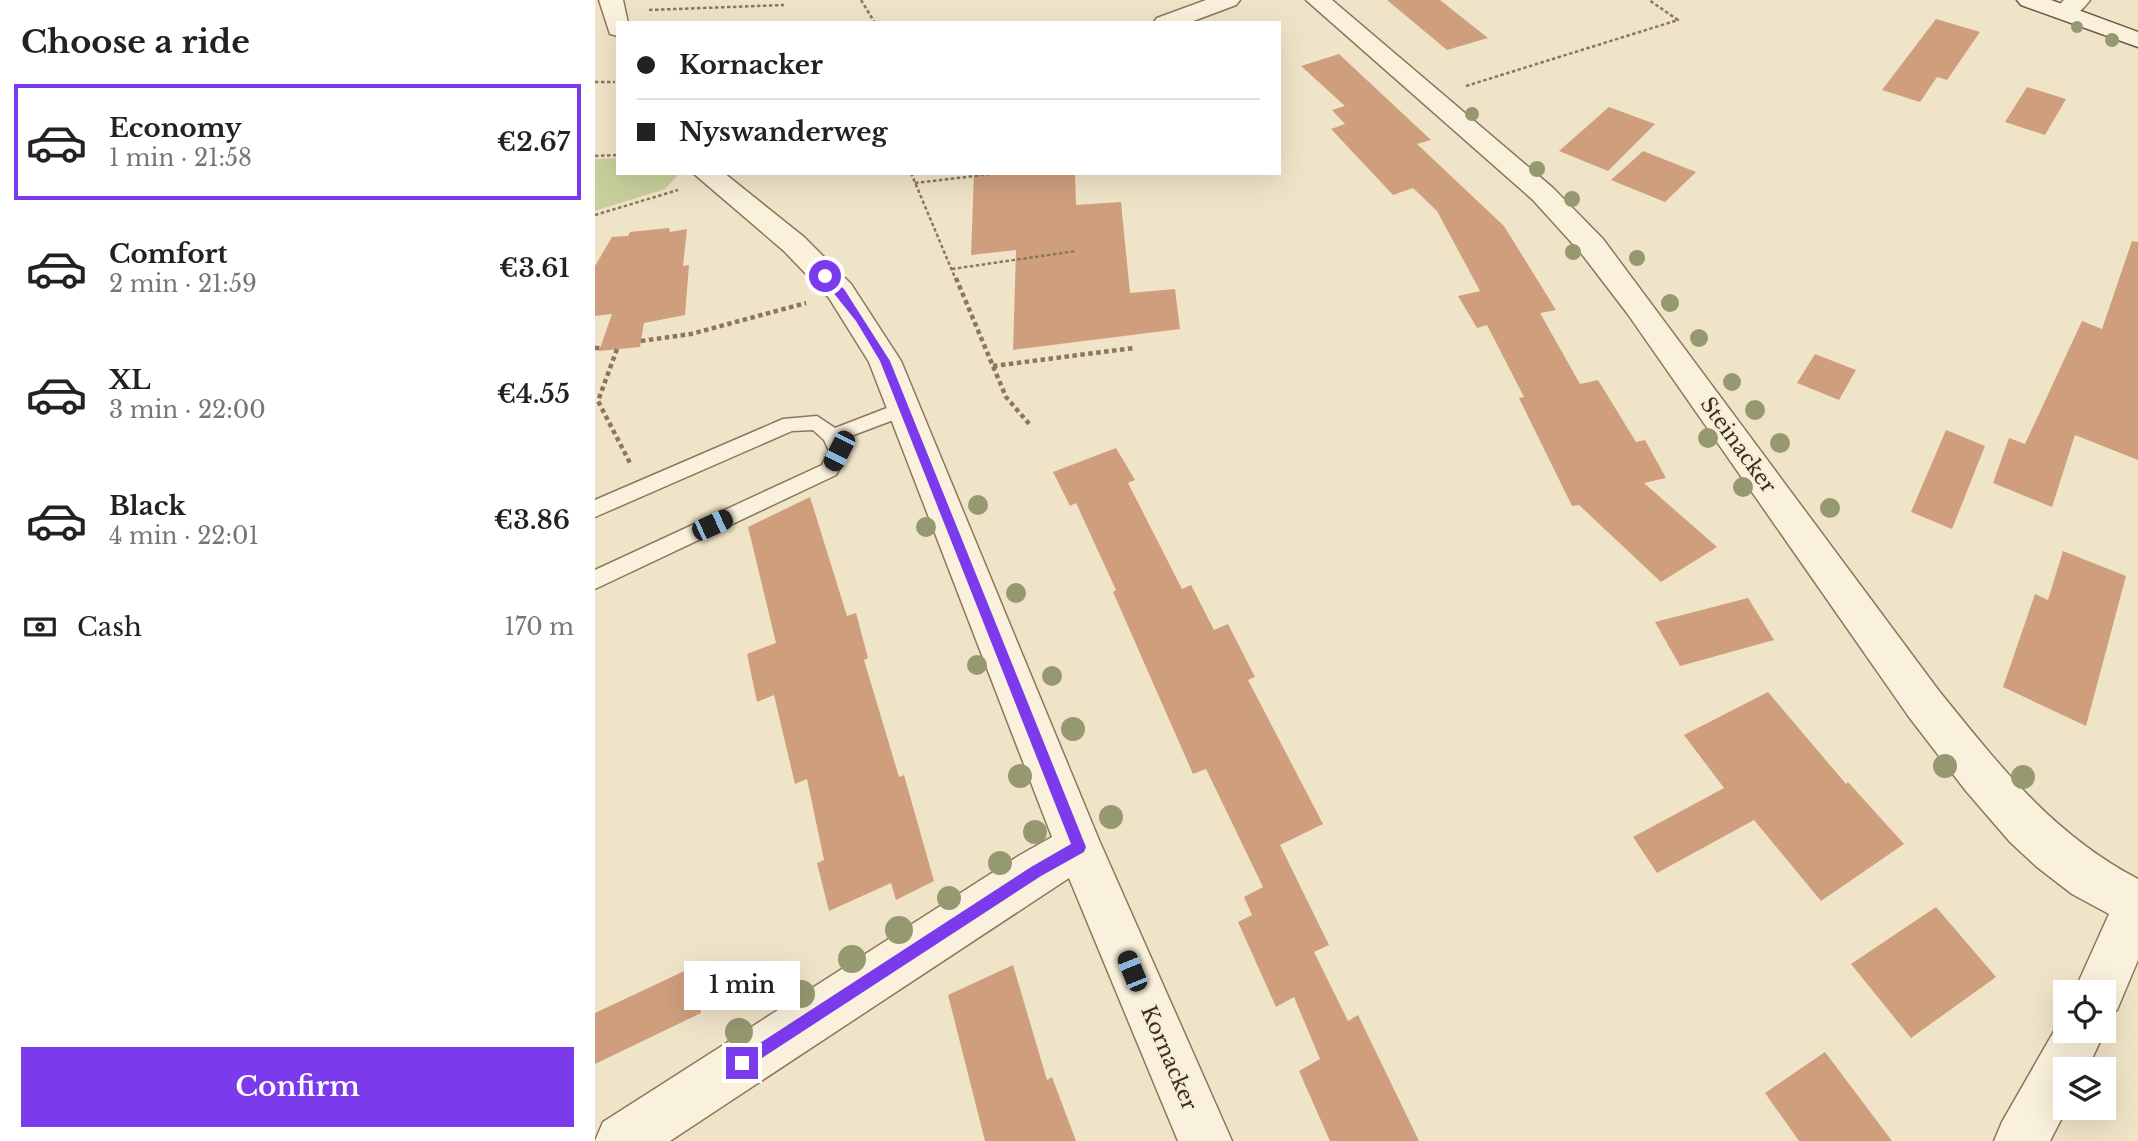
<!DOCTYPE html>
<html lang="en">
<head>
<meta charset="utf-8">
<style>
  :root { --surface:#fff; --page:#f6f6f6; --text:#222; --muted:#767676; --line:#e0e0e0; --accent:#7c3aed }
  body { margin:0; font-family:"Libre Baskerville",serif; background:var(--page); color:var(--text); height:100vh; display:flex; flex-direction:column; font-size:26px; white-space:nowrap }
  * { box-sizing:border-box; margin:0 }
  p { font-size:23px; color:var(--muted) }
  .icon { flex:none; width:38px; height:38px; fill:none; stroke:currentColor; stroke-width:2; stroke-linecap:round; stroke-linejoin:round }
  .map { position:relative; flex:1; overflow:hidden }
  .side { display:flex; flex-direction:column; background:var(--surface); width:595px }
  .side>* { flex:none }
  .guide { position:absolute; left:21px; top:21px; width:665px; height:154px; border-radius:0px; box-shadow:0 7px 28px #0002; display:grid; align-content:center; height:154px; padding:0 21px; background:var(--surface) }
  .fabs { position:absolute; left:1458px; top:980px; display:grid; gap:14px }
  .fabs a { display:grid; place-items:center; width:63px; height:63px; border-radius:0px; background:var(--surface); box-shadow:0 7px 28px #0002; font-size:35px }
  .end { position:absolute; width:32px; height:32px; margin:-16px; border:9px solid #7c3aed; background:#fff; box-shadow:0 0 0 4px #fff }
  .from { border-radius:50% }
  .bubble { position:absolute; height:49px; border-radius:0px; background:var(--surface); box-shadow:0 7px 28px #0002; font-size:23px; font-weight:600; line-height:49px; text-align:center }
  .car { position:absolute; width:21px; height:42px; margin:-21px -10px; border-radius:9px; box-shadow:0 0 5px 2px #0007; background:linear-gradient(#222 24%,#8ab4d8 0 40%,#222 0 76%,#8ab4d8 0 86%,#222 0) }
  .guide b { display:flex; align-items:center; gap:24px; height:66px; font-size:26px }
  .guide b+b { border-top:2px solid var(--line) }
  .guide i { width:18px; height:18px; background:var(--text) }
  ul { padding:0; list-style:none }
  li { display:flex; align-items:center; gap:21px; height:116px; margin:0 14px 10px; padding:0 7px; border:4px solid transparent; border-radius:0px }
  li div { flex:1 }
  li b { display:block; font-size:26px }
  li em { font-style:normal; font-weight:600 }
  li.selected { border-color:var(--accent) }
  li>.icon { width:63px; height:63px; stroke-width:1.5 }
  h2 { padding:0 21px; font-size:32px; line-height:84px }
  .pay { display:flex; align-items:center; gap:18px; height:77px; padding:0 21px; font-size:26px }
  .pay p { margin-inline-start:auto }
  .action { display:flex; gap:14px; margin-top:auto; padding:14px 21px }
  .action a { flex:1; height:80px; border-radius:0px; background:var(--accent); color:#fff; font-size:28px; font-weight:600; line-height:80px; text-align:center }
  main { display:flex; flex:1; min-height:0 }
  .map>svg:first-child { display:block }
  .green { fill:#c9cf9b }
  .building { fill:#cf9f7d }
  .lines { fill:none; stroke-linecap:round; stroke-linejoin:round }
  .lane-casing { stroke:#8d765c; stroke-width:3 }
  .street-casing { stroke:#8d765c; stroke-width:3 }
  .secondary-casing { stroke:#6f573f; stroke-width:3 }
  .path-far1 { stroke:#8d765c; stroke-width:2.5; stroke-dasharray:3.5 2.5; stroke-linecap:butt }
  .path { stroke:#8d765c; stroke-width:4.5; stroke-dasharray:4.5 3.5; stroke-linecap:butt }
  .lane { fill:#faf1dc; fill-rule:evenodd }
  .street { fill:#faf1dc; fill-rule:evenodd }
  .secondary { fill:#faf1dc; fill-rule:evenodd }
  .tree { fill:#96986f }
  .route { fill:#7c3aed }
  .labels { text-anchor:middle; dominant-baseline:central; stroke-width:5; stroke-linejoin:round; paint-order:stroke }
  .street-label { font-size:21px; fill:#3d2e20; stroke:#f7eed8 }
</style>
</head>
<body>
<main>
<section class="side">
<h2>Choose a ride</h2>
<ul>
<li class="selected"><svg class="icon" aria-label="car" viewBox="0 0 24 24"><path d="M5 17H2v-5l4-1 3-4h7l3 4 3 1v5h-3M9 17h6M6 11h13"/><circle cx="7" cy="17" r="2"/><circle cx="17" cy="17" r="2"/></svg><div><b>Economy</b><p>1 min · 21:58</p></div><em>€2.67</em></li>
<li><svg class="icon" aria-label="car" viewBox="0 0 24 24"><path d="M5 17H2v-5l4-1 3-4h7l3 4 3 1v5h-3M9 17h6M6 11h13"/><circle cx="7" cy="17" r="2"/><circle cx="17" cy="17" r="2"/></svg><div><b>Comfort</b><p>2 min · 21:59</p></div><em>€3.61</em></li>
<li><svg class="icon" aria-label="car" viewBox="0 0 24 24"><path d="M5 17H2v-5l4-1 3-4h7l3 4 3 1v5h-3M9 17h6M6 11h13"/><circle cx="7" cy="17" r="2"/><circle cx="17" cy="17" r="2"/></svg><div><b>XL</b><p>3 min · 22:00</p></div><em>€4.55</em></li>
<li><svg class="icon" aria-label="car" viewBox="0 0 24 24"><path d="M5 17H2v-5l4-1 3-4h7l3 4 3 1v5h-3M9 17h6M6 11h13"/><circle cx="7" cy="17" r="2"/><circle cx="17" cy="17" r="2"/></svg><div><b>Black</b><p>4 min · 22:01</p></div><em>€3.86</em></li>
</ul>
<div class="pay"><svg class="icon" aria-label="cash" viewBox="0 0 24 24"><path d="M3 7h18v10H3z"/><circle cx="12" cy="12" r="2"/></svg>Cash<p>170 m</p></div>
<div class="action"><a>Confirm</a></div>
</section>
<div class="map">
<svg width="1543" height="1141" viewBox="0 0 1543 1141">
  <rect width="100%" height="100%" fill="#f0e4c8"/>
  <polygon class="green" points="23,158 23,173 80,173 82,176 70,189 0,211 0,159"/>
  <g class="building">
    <polygon points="792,0 845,0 893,38 852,50"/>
    <polygon points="1341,19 1385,32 1352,80 1342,77 1325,102 1287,90"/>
    <polygon points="744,54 836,140 822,144 909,226 961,310 945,313 985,384 1003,380 1041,442 1050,440 1071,478 1049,483 1122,547 1066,582 984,505 977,506 924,398 929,397 892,325 882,328 863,296 885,291 842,211 818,188 798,195 736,129 750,124 737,110 750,106 706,66"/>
    <polygon points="1432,87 1471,99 1450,135 1410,122"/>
    <polygon points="1014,107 1060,124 1013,171 964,151"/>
    <polygon points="1048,151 1101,172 1070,202 1016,180"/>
    <polygon points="379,173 480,173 481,205 526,202 535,293 580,289 585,329 418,350 421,250 376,255"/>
    <polygon points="74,228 75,232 92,229 88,266 94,265 90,315 49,323 45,347 4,351 17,314 0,316 0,266 17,237 33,236 35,232"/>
    <polygon points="1537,241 1543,242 1543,460 1480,435 1457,507 1398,483 1414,438 1430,444 1487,321 1507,329"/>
    <polygon points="1220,354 1261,370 1244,400 1202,383"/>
    <polygon points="1351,430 1390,446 1357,529 1316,512"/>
    <polygon points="521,448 540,480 533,483 587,589 596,585 619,630 633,624 660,677 653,680 728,824 685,845 734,945 719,952 753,1021 763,1015 824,1141 735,1141 704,1071 725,1059 699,997 681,1007 643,922 657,915 649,897 668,887 611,769 598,774 518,592 521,590 481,503 475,506 458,472"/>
    <polygon points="215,497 252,616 261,613 273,658 269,660 304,777 309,775 339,881 301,900 296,883 234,911 222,863 229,860 212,779 200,784 179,695 162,702 152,654 181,643 153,527"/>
    <polygon points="1468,551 1531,576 1491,726 1408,687 1440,594 1453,600"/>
    <polygon points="1153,598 1179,640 1085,666 1060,622"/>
    <polygon points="1173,692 1251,784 1253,782 1309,844 1226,901 1159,820 1062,873 1038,837 1129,788 1089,735"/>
    <polygon points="1341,907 1401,977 1316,1038 1256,964"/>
    <polygon points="418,965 452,1080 457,1077 481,1141 390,1141 353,995"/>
    <polygon points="98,967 106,1013 0,1064 0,1013"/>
    <polygon points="1230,1052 1297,1141 1204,1141 1170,1093"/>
  </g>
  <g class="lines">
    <defs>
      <polygon id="lane" points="310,401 317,403 319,408 317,413 248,439 254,451 241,475 0,589 0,570 227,465 234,451 229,440 218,430 197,431 0,517 0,500 188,419 222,416 240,428"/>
      <g id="street">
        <polygon points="4,0 28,0 33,23 23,23 23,36 15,34"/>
        <polygon points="611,0 645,0 641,5 593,23 558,23 562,18"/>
        <path d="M711,0H737L958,188L1008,239L1344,691C1404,765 1457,834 1543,879V960L1522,1010L1508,1015V992H1479L1514,914L1477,894L1442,867L1415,842L1371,791L1314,717L1032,313L986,253L938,200Z"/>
        <path d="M1469,0H1495C1486,12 1476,21 1461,17L1457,12Z"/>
        <polygon points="98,173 129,173 209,237 256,284 306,361 504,840 637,1141 583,1141 474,878 75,1141 0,1141 8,1122 425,855 457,837 274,362 234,298 189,251"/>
        <polygon points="1470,1012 1470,1031 1508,1031 1508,1026 1510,1031 1492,1069 1470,1069 1470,1108 1472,1108 1455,1141 1399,1141 1407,1122"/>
      </g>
      <polygon id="secondary" points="1422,0 1456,0 1543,32 1543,47 1426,5"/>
    </defs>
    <use href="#lane" class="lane-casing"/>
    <use href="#street" class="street-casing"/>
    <use href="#secondary" class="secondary-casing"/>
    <g class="path-far1">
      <polyline points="266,0 280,23"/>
      <polyline points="54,10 189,5"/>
      <polyline points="0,82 20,82"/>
      <polyline points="871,86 1083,20 1054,0"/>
      <polyline points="0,156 23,155"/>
      <polyline points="316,173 361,280"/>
      <polyline points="320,183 405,173"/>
      <polyline points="0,215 83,190"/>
      <polyline points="357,269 481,251"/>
    </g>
    <g class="path">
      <polyline points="361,278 411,397 436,426"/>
      <polyline points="46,341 96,334 211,303"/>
      <polyline points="0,348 5,348"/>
      <polyline points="22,349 3,401 35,463"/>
      <polyline points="398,366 539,348"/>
    </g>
    <use href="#lane" class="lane"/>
    <use href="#street" class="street"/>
    <use href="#secondary" class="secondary"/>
  </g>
  <g class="tree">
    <circle cx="1482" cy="27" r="6"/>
    <circle cx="1517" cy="40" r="7"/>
    <circle cx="877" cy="114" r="7"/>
    <circle cx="942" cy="169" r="8"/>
    <circle cx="977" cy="199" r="8"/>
    <circle cx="978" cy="252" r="8"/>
    <circle cx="1042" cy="258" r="8"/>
    <circle cx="1075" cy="303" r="9"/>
    <circle cx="1104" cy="338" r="9"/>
    <circle cx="1137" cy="382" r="9"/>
    <circle cx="1160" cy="410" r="10"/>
    <circle cx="1113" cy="438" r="10"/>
    <circle cx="1185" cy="443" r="10"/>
    <circle cx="1148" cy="487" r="10"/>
    <circle cx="383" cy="505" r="10"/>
    <circle cx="1235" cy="508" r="10"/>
    <circle cx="331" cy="527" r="10"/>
    <circle cx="421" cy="593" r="10"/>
    <circle cx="382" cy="665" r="10"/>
    <circle cx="457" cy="676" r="10"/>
    <circle cx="478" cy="729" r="12"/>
    <circle cx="1350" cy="766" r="12"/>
    <circle cx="425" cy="776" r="12"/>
    <circle cx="1428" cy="777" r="12"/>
    <circle cx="516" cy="817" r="12"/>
    <circle cx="440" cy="832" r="12"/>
    <circle cx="405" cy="863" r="12"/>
    <circle cx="354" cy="898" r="12"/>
    <circle cx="304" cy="930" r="14"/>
    <circle cx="257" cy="959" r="14"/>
    <circle cx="206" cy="994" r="14"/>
    <circle cx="144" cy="1032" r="14"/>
  </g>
  <polygon class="route" points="230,273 249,289 295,361 491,847 489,852 446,876 147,1071 142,1069 140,1063 142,1058 436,867 476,844 285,361 261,321 225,276"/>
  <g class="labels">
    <g class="street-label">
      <text transform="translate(1143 445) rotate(54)">Steinacker</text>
      <text transform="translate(574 1058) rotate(67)">Kornacker</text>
    </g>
  </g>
</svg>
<div class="fabs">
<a><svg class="icon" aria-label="locate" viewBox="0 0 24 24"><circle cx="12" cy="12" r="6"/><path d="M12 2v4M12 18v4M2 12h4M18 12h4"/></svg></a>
<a><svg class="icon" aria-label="layers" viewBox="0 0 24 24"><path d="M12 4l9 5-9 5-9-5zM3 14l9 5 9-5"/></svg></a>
</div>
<i class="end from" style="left:230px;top:276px"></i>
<i class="end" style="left:147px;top:1063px"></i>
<div class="bubble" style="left:89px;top:961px;width:116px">1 min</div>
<i class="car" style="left:244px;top:451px;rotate:207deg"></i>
<i class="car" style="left:117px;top:525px;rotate:65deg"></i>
<i class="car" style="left:537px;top:971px;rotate:338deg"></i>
<div class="guide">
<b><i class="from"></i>Kornacker</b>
<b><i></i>Nyswanderweg</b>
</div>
</div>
</main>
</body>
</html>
